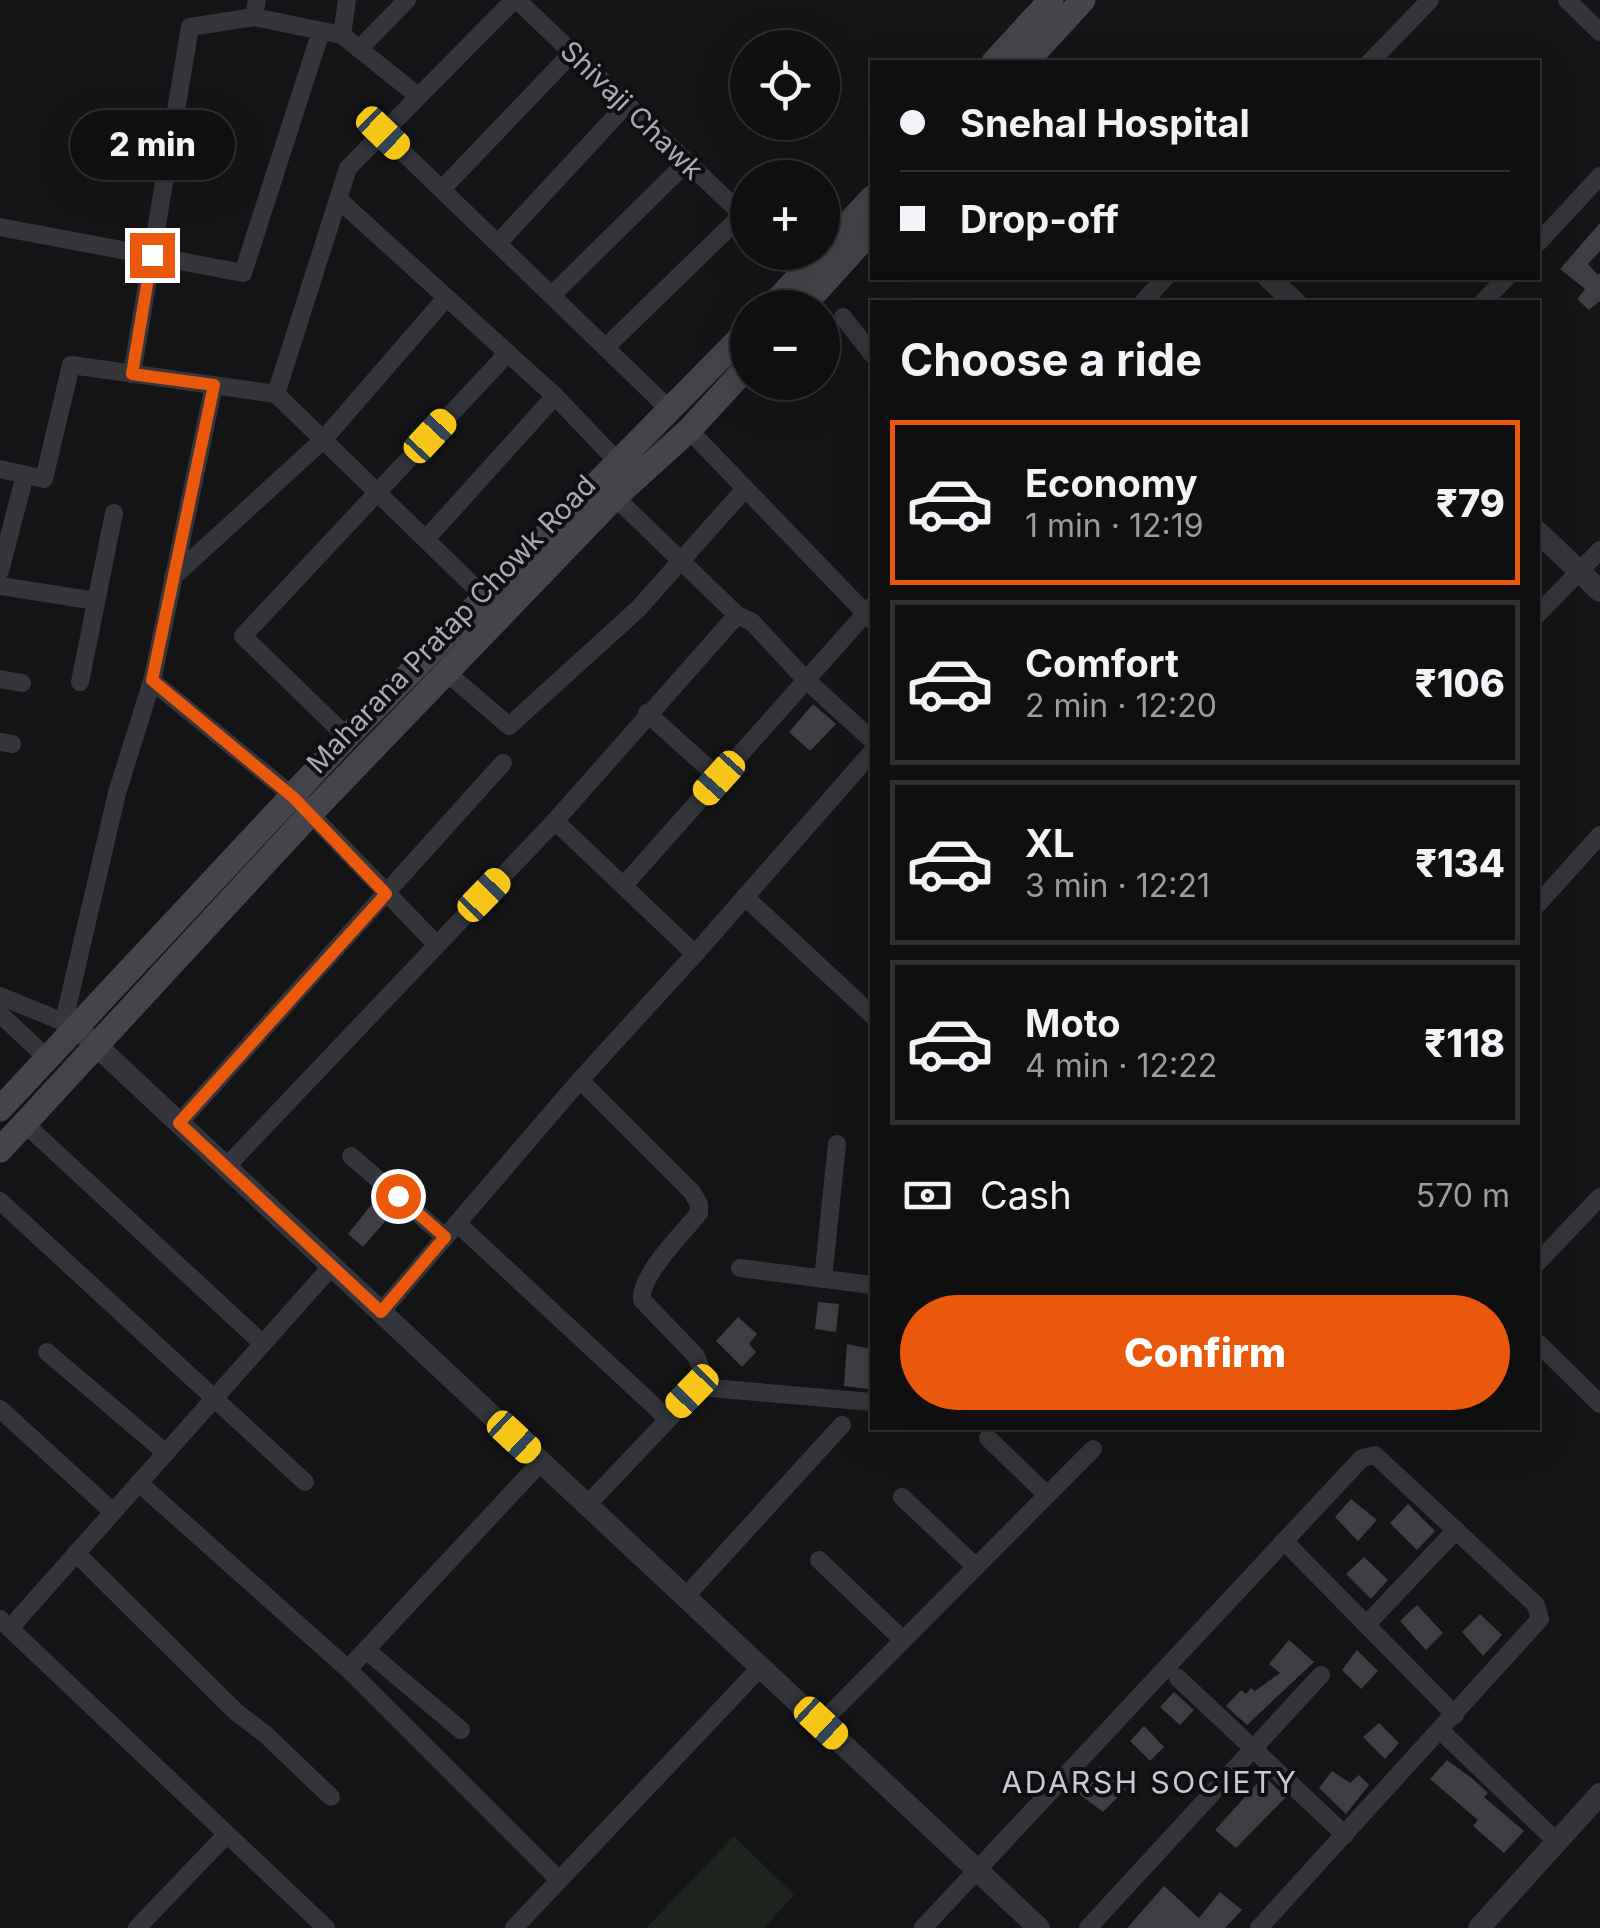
<!DOCTYPE html>
<html lang="en">
<head>
<meta charset="utf-8">
<style>
  :root { --surface:#0f0f10; --page:#181819; --text:#f1f3f6; --muted:#9b9c9f; --line:#2f2f30; --accent:#ea580c }
  body { margin:0; font-family:Inter,sans-serif; background:var(--page); color:var(--text); height:100vh; display:flex; flex-direction:column; font-size:38px; white-space:nowrap }
  * { box-sizing:border-box; margin:0 }
  p { font-size:32px; color:var(--muted) }
  .icon { flex:none; width:55px; height:55px; fill:none; stroke:currentColor; stroke-width:2; stroke-linecap:round; stroke-linejoin:round }
  .map { position:relative; flex:1; overflow:hidden }
  .side { position:absolute; left:870px; top:300px; width:670px; height:1130px; display:flex; flex-direction:column; background:var(--surface); border-radius:0px; box-shadow:0 10px 40px #0002,0 0 0 2px var(--line) }
  .side>* { flex:none }
  .hud { position:absolute; left:870px; top:60px; width:670px; height:220px; border-radius:0px; box-shadow:0 10px 40px #0002,0 0 0 2px var(--line); display:grid; align-content:center; height:220px; padding:0 30px; background:var(--surface) }
  .buttons { position:absolute; left:730px; top:30px; display:grid; gap:20px }
  .buttons a { display:grid; place-items:center; width:110px; height:110px; border-radius:50%; background:var(--surface); box-shadow:0 10px 40px #0002,0 0 0 2px var(--line); font-size:50px }
  .end { position:absolute; width:45px; height:45px; margin:-22px; border:12px solid #ea580c; background:#fff; box-shadow:0 0 0 5px #fff }
  .from { border-radius:50% }
  .bubble { position:absolute; height:70px; border-radius:35px; background:var(--surface); box-shadow:0 10px 40px #0002,0 0 0 2px var(--line); font-size:32px; font-weight:800; line-height:70px; text-align:center }
  .car { position:absolute; width:30px; height:60px; margin:-30px -15px; border-radius:12px; box-shadow:0 0 8px 2px #0007; background:linear-gradient(#f5c518 24%,#345 0 40%,#f5c518 0 76%,#345 0 86%,#f5c518 0) }
  .hud b { display:flex; align-items:center; gap:35px; height:95px; font-size:38px }
  .hud b+b { border-top:2px solid var(--line) }
  .hud i { width:25px; height:25px; background:var(--text) }
  ul { padding:0; list-style:none }
  li { display:flex; align-items:center; gap:30px; height:165px; margin:0 20px 15px; padding:0 10px; border:5px solid var(--line); border-radius:0px }
  li div { flex:1 }
  li b { display:block; font-size:38px }
  li em { font-style:normal; font-weight:800 }
  li.current { border-color:var(--accent) }
  li>.icon { width:90px; height:90px; stroke-width:1.5 }
  h2 { padding:0 30px; font-size:45px; line-height:120px }
  .pay { display:flex; align-items:center; gap:25px; height:110px; padding:0 30px; font-size:38px }
  .pay p { margin-inline-start:auto }
  .button { display:flex; gap:20px; margin-top:auto; padding:20px 30px }
  .button a { flex:1; height:115px; border-radius:60px; background:var(--accent); color:#fff; font-size:40px; font-weight:800; line-height:115px; text-align:center }
  .map>svg:first-child { display:block }
  .green { fill:#1c241d }
  .building { fill:#3e3f43 }
  .lines { fill:none; stroke-linecap:round; stroke-linejoin:round }
  .minor { stroke:#35363b; stroke-width:18 }
  .tertiary { stroke:#35363b; stroke-width:22 }
  .secondary { stroke:#43454b; stroke-width:25 }
  .route { stroke:#ea580c; stroke-width:12 }
  .labels { text-anchor:middle; dominant-baseline:central; stroke-width:8; stroke-linejoin:round; paint-order:stroke }
  .street-label { font-size:28px; fill:#a6abb6; stroke:#0f0f11 }
  .neighbourhood-label { font-size:30px; letter-spacing:2.5px; fill:#c7cad2; stroke:#0f0f11 }
</style>
</head>
<body>
<div class="map">
<svg width="1600" height="1928" viewBox="0 0 1600 1928">
  <rect width="100%" height="100%" fill="#141416"/>
  <polygon class="green" points="734,1836 794,1895 764,1928 646,1928"/>
  <g class="building">
    <polygon points="1600,223 1600,251 1588,264 1598,275 1600,273 1600,301 1589,310 1577,299 1585,289 1560,269"/>
    <polygon points="813,704 836,724 810,751 789,732"/>
    <polygon points="372,1204 388,1218 363,1247 348,1234"/>
    <polygon points="818,1302 839,1304 836,1332 815,1329"/>
    <polygon points="738,1317 757,1334 749,1344 756,1352 742,1367 716,1341"/>
    <polygon points="847,1344 872,1349 868,1389 844,1386"/>
    <polygon points="1351,1499 1377,1520 1358,1541 1335,1517"/>
    <polygon points="1408,1504 1435,1531 1417,1550 1390,1523"/>
    <polygon points="1364,1557 1388,1580 1371,1599 1346,1574"/>
    <polygon points="1417,1605 1443,1633 1426,1650 1400,1621"/>
    <polygon points="1480,1614 1502,1635 1483,1656 1462,1632"/>
    <polygon points="1289,1640 1314,1662 1247,1725 1226,1706 1241,1690 1246,1694 1251,1688 1255,1691 1280,1673 1269,1664"/>
    <polygon points="1357,1650 1378,1671 1361,1689 1342,1670"/>
    <polygon points="1174,1692 1194,1710 1180,1725 1160,1707"/>
    <polygon points="1379,1723 1399,1743 1385,1759 1363,1737"/>
    <polygon points="1144,1726 1164,1747 1150,1761 1130,1741"/>
    <polygon points="1447,1760 1474,1780 1488,1793 1484,1797 1524,1831 1504,1853 1473,1826 1478,1820 1430,1779"/>
    <polygon points="1100,1766 1126,1789 1103,1812 1078,1793"/>
    <polygon points="1332,1771 1350,1783 1359,1775 1369,1785 1346,1814 1319,1788"/>
    <polygon points="1264,1776 1286,1797 1236,1848 1215,1830"/>
    <polygon points="1164,1886 1199,1918 1220,1892 1242,1910 1225,1928 1127,1928"/>
  </g>
  <g class="lines">
    <g class="minor">
      <polyline points="257,0 254,17 342,35 418,96"/>
      <polyline points="517,0 748,220"/>
      <polyline points="1567,0 1600,32"/>
      <polyline points="342,35 347,0"/>
      <polyline points="359,49 407,0"/>
      <polyline points="1370,62 1430,0"/>
      <polyline points="383,133 668,408"/>
      <polyline points="442,189 572,53"/>
      <polyline points="338,199 555,396 618,462"/>
      <polyline points="0,227 243,273 321,31"/>
      <polyline points="498,243 626,105"/>
      <polyline points="1538,243 1600,176"/>
      <polyline points="785,252 806,272"/>
      <polyline points="552,295 687,162"/>
      <polyline points="1143,302 1165,278"/>
      <polyline points="1483,302 1506,278"/>
      <polyline points="843,317 872,354"/>
      <polyline points="607,346 742,215"/>
      <polyline points="132,374 190,27 254,17"/>
      <polyline points="276,394 348,168 514,0"/>
      <polyline points="689,430 872,620"/>
      <polyline points="0,469 44,479 71,365 276,394 491,603"/>
      <polyline points="615,497 737,615 752,622 804,678 872,740"/>
      <polyline points="426,539 555,396"/>
      <polyline points="0,571 25,475"/>
      <polyline points="173,577 323,440 446,298"/>
      <polyline points="0,586 96,601"/>
      <polyline points="1538,614 1600,550"/>
      <polyline points="446,672 509,726 638,609 744,490"/>
      <polyline points="0,679 22,683"/>
      <polyline points="152,681 214,385"/>
      <polyline points="80,682 114,513"/>
      <polyline points="647,713 719,778"/>
      <polyline points="347,737 243,636 508,353"/>
      <polyline points="0,742 12,744"/>
      <polyline points="555,821 737,615"/>
      <polyline points="625,884 872,606"/>
      <polyline points="745,897 872,1015"/>
      <polyline points="1538,904 1600,835"/>
      <polyline points="695,954 872,752"/>
      <polyline points="0,996 71,1025"/>
      <polyline points="0,1014 46,1057"/>
      <polyline points="64,1021 117,793 152,681 294,797 437,945"/>
      <path d="M580,1080L692,1192L699,1204V1213C684,1232 639,1276 642,1300L696,1356L708,1386"/>
      <polyline points="24,1123 263,1344"/>
      <polyline points="179,1123 503,763"/>
      <polyline points="351,1156 445,1237"/>
      <polyline points="226,1167 555,821 695,954 580,1080 381,1312"/>
      <polyline points="0,1201 305,1482"/>
      <polyline points="457,1223 667,1418"/>
      <polyline points="1538,1262 1600,1197"/>
      <polyline points="740,1268 872,1285"/>
      <polyline points="823,1279 837,1144"/>
      <polyline points="1538,1343 1600,1404"/>
      <polyline points="47,1352 166,1453"/>
      <polyline points="0,1409 113,1512"/>
      <polyline points="988,1438 1047,1495"/>
      <polyline points="139,1483 348,1669 541,1462"/>
      <polyline points="902,1497 976,1567"/>
      <polyline points="587,1505 699,1387 872,1402"/>
      <polyline points="1284,1541 1455,1715"/>
      <polyline points="76,1553 236,1712 265,1734 331,1797"/>
      <polyline points="819,1560 903,1640"/>
      <polyline points="686,1596 842,1425"/>
      <polyline points="0,1619 326,1928"/>
      <polyline points="1366,1625 1456,1530"/>
      <polyline points="10,1628 332,1266"/>
      <polyline points="366,1650 461,1730"/>
      <polyline points="348,1669 559,1880"/>
      <polyline points="1178,1678 1345,1835"/>
      <polyline points="821,1723 1093,1449"/>
      <polyline points="1441,1731 1556,1841"/>
      <polyline points="137,1928 227,1834"/>
      <polyline points="514,1928 760,1668"/>
      <polyline points="923,1928 1362,1458 1375,1455 1536,1605 1540,1619 1259,1928"/>
      <polyline points="1088,1928 1321,1675"/>
    </g>
    <g class="tertiary">
      <polyline points="1269,278 1295,302"/>
      <polyline points="1538,532 1600,591"/>
      <polyline points="83,1033 1039,1928"/>
      <polyline points="1479,1928 1600,1794"/>
    </g>
    <g class="secondary">
      <polyline points="994,62 1051,0"/>
      <polyline points="1026,62 1083,0"/>
      <polyline points="770,308 872,198"/>
      <polyline points="801,308 872,230"/>
      <polyline points="0,1109 347,737 748,330"/>
      <polyline points="0,1150 310,814 615,497 689,430 748,366"/>
    </g>
  </g>
  <g class="lines">
    <polyline class="route" points="152,255 132,374 214,385 152,680 294,798 386,894 179,1123 381,1312 445,1237 398,1196"/>
  </g>
  <g class="labels">
    <g class="street-label">
      <text transform="translate(632 110) rotate(44)">Shivaji Chawk</text>
      <text transform="translate(451 624) rotate(-46)">Maharana Pratap Chowk Road</text>
    </g>
    <g class="neighbourhood-label">
      <text x="1150" y="1782">ADARSH SOCIETY</text>
    </g>
  </g>
</svg>
<div class="buttons">
<a><svg class="icon" aria-label="locate" viewBox="0 0 24 24"><circle cx="12" cy="12" r="6"/><path d="M12 2v4M12 18v4M2 12h4M18 12h4"/></svg></a>
<a>+</a>
<a>−</a>
</div>
<i class="end from" style="left:398px;top:1196px"></i>
<i class="end" style="left:152px;top:255px"></i>
<div class="bubble" style="left:70px;top:110px;width:165px">2 min</div>
<i class="car" style="left:383px;top:133px;rotate:134deg"></i>
<i class="car" style="left:430px;top:436px;rotate:43deg"></i>
<i class="car" style="left:719px;top:778px;rotate:222deg"></i>
<i class="car" style="left:484px;top:895px;rotate:44deg"></i>
<i class="car" style="left:692px;top:1391px;rotate:224deg"></i>
<i class="car" style="left:514px;top:1437px;rotate:133deg"></i>
<i class="car" style="left:821px;top:1723px;rotate:133deg"></i>
<div class="hud">
<b><i class="from"></i>Snehal Hospital</b>
<b><i></i>Drop-off</b>
</div>
<section class="side">
<h2>Choose a ride</h2>
<ul>
<li class="current"><svg class="icon" aria-label="car" viewBox="0 0 24 24"><path d="M5 17H2v-5l4-1 3-4h7l3 4 3 1v5h-3M9 17h6M6 11h13"/><circle cx="7" cy="17" r="2"/><circle cx="17" cy="17" r="2"/></svg><div><b>Economy</b><p>1 min · 12:19</p></div><em>₹79</em></li>
<li><svg class="icon" aria-label="car" viewBox="0 0 24 24"><path d="M5 17H2v-5l4-1 3-4h7l3 4 3 1v5h-3M9 17h6M6 11h13"/><circle cx="7" cy="17" r="2"/><circle cx="17" cy="17" r="2"/></svg><div><b>Comfort</b><p>2 min · 12:20</p></div><em>₹106</em></li>
<li><svg class="icon" aria-label="car" viewBox="0 0 24 24"><path d="M5 17H2v-5l4-1 3-4h7l3 4 3 1v5h-3M9 17h6M6 11h13"/><circle cx="7" cy="17" r="2"/><circle cx="17" cy="17" r="2"/></svg><div><b>XL</b><p>3 min · 12:21</p></div><em>₹134</em></li>
<li><svg class="icon" aria-label="car" viewBox="0 0 24 24"><path d="M5 17H2v-5l4-1 3-4h7l3 4 3 1v5h-3M9 17h6M6 11h13"/><circle cx="7" cy="17" r="2"/><circle cx="17" cy="17" r="2"/></svg><div><b>Moto</b><p>4 min · 12:22</p></div><em>₹118</em></li>
</ul>
<div class="pay"><svg class="icon" aria-label="cash" viewBox="0 0 24 24"><path d="M3 7h18v10H3z"/><circle cx="12" cy="12" r="2"/></svg>Cash<p>570 m</p></div>
<div class="button"><a>Confirm</a></div>
</section>
</div>
</body>
</html>
